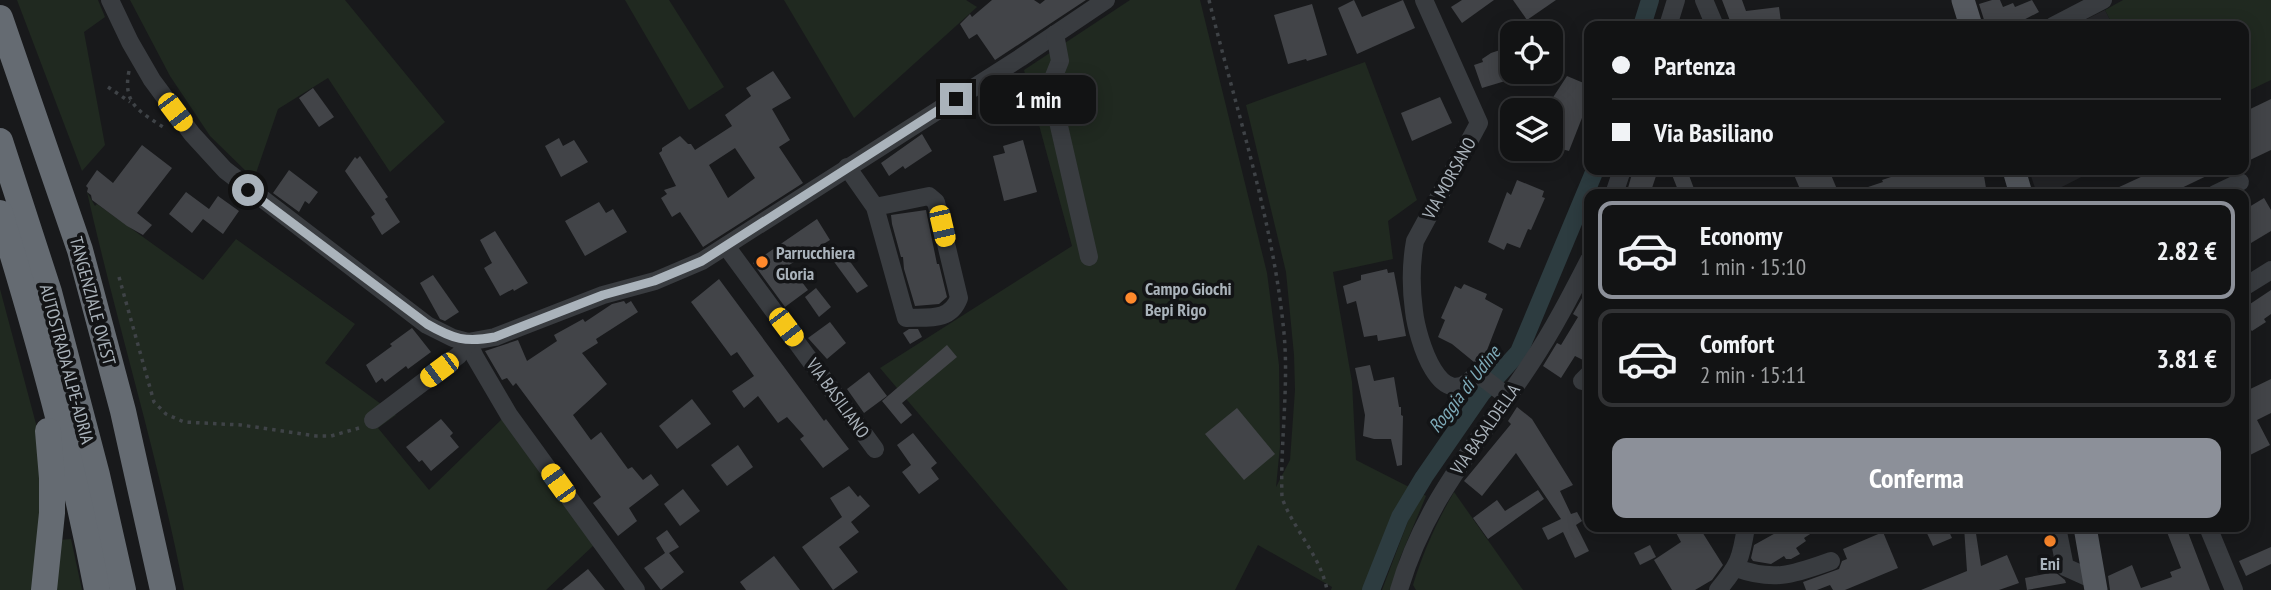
<!DOCTYPE html>
<html lang="it">
<head>
<meta charset="utf-8">
<style>
  :root { --surface:#121314; --page:#1f2022; --text:#f1f3f6; --muted:#9c9ea0; --line:#313234; --accent:#8c9099 }
  body { margin:0; font-family:"PT Sans Narrow",sans-serif; background:var(--page); color:var(--text); height:100vh; display:flex; flex-direction:column; font-size:26px; white-space:nowrap }
  * { box-sizing:border-box; margin:0 }
  p { font-size:23px; color:var(--muted) }
  .icon { flex:none; width:38px; height:38px; fill:none; stroke:currentColor; stroke-width:2; stroke-linecap:round; stroke-linejoin:round }
  .map { position:relative; flex:1; overflow:hidden }
  .details { position:absolute; left:1584px; top:189px; width:665px; height:343px; display:flex; flex-direction:column; background:var(--surface); border-radius:14px; box-shadow:0 4px 18px #0003,0 0 0 2px var(--line) }
  .details>* { flex:none }
  .banner { position:absolute; left:1584px; top:21px; width:665px; height:154px; border-radius:14px; box-shadow:0 4px 18px #0003,0 0 0 2px var(--line); display:grid; align-content:center; height:154px; padding:0 28px; background:var(--surface) }
  .tools { position:absolute; left:1500px; top:21px; display:grid; gap:14px }
  .tools a { display:grid; place-items:center; width:63px; height:63px; border-radius:14px; background:var(--surface); box-shadow:0 4px 18px #0003,0 0 0 2px var(--line); font-size:35px }
  .end { position:absolute; width:32px; height:32px; margin:-16px; border:9px solid #aab3bb; background:#111; box-shadow:0 0 0 4px #111 }
  .from { border-radius:50% }
  .bubble { position:absolute; height:49px; border-radius:14px; background:var(--surface); box-shadow:0 4px 18px #0003,0 0 0 2px var(--line); font-size:23px; font-weight:700; line-height:49px; text-align:center }
  .car { position:absolute; width:21px; height:42px; margin:-21px -10px; border-radius:9px; box-shadow:0 0 5px 2px #0007; background:linear-gradient(#f5c518 24%,#345 0 40%,#f5c518 0 76%,#345 0 86%,#f5c518 0) }
  .banner b { display:flex; align-items:center; gap:24px; height:66px; font-size:26px }
  .banner b+b { border-top:2px solid var(--line) }
  .banner i { width:18px; height:18px; background:var(--text) }
  ul { padding:12px 0 0; list-style:none }
  li { display:flex; align-items:center; gap:21px; height:98px; margin:0 14px 10px; padding:0 14px; border:4px solid var(--line); border-radius:14px }
  li div { flex:1 }
  li b { display:block; font-size:26px }
  li em { font-style:normal; font-weight:700 }
  li.on { border-color:var(--accent) }
  li>.icon { width:63px; height:63px; stroke-width:1.5 }
  .cta { display:flex; gap:14px; margin-top:auto; padding:14px 28px }
  .cta a { flex:1; height:80px; border-radius:14px; background:var(--accent); color:#fff; font-size:28px; font-weight:700; line-height:80px; text-align:center }
  .map>svg:first-child { display:block }
  .built { fill:#242528 }
  .green { fill:#202920 }
  .lines { fill:none; stroke-linecap:round; stroke-linejoin:round }
  .canal { stroke:#2d3c40; stroke-width:18 }
  .building { fill:#424448; fill-rule:evenodd }
  .path { stroke:#3f4347; stroke-width:3.5; stroke-dasharray:3.5 5; stroke-linecap:butt }
  .minor { stroke:#393c40; stroke-width:18 }
  .major { stroke:#55595f; stroke-width:23 }
  .highway { stroke:#656b72; stroke-width:26 }
  .route { stroke:#aab3bb; stroke-width:9 }
  .poi-dot { fill:#ff892c; stroke:#131416; stroke-width:2.5 }
  .labels { text-anchor:middle; dominant-baseline:central; stroke-width:7; stroke-linejoin:round; paint-order:stroke }
  .street-label { font-size:18px; fill:#aab3bb; stroke:#131416 }
  .poi-label { font-size:18px; font-weight:bold; fill:#aab3bb; stroke:#131416; text-anchor:start }
  .water-label { font-size:19px; font-style:italic; fill:#7eabb9; stroke:#131416 }
</style>
</head>
<body>
<div class="map">
<svg width="2271" height="590" viewBox="0 0 2271 590">
  <rect width="100%" height="100%" fill="#18191b"/>
  <g class="built">
    <polygon points="2105,10 2113,26 2073,26"/>
    <polygon points="2029,170 2095,170 2048,194 2037,194"/>
  </g>
  <g class="green">
    <polygon points="17,0 98,0 105,17 84,32 105,145 82,171"/>
    <polygon points="130,0 345,0 445,122 390,172 328,78 278,109 254,179 210,136 170,76"/>
    <polygon points="625,0 669,0 724,87 689,110"/>
    <polygon points="784,0 966,0 977,7 854,118"/>
    <polygon points="1130,0 1200,0 1267,273 1279,365 1280,446 1276,487 1290,460 1295,390 1294,355 1286,272 1246,105 1365,62 1417,200 1388,221 1393,259 1333,272 1352,382 1356,460 1411,488 1395,513 1365,590 1331,590 1332,587 1258,545 1235,590 1068,590 880,368 1072,246 1024,70"/>
    <polygon points="2123,0 2271,0 2271,80 2244,93 2244,26 2113,26 2105,10"/>
    <path d="M87,192L95,206L97,204L203,280L236,239L355,324L325,363L396,415L378,428L429,490L502,419L594,545L546,590H184C158,456 117,325 87,192Z"/>
    <polygon points="0,289 40,439 38,590 0,590"/>
    <polygon points="1419,492 1426,496 1400,558 1391,590 1382,590"/>
    <path d="M1454,492L1523,590H1416L1413,585C1423,552 1437,521 1454,492Z"/>
    <polygon points="71,539 82,590 55,590 60,540"/>
  </g>
  <g class="lines">
    <g class="canal">
      <polyline points="1642,26 1650,0"/>
      <polyline points="1371,590 1400,517 1424,477 1482,393 1519,352 1595,170"/>
    </g>
  </g>
  <g class="building">
    <polygon points="992,0 1034,0 1040,4 1045,0 1086,0 995,60 977,34 969,39 960,24 970,14 972,17"/>
    <polygon points="1354,0 1362,17 1403,0 1415,28 1357,54 1338,8"/>
    <polygon points="1462,0 1494,0 1462,23 1451,7"/>
    <polygon points="1513,0 1556,0 1527,20"/>
    <polygon points="1722,0 1742,0 1746,11 1779,7 1781,22 1767,24 1768,26 1732,26"/>
    <polygon points="1992,0 2000,0 2003,7 2013,3 2015,7 2032,0 2039,12 2012,26 1986,26 1979,4"/>
    <polygon points="1312,4 1327,55 1307,61 1306,59 1288,64 1274,15"/>
    <polygon points="1503,49 1504,52 1512,50 1512,79 1482,88 1474,65 1483,62 1482,59 1491,53"/>
    <path d="M773,71L791,98L772,109L790,140L779,147L803,183L703,247L680,212L672,217L661,198L667,194L664,190L676,186L659,153L662,151V148L680,136L688,144H691L695,150L732,126L725,115L751,96L746,88ZM735,148L755,178L728,198L709,165Z"/>
    <polygon points="1567,76 1586,84 1583,90 1589,94 1589,100 1569,151 1550,146 1550,102"/>
    <polygon points="313,88 334,117 319,127 299,98"/>
    <polygon points="1440,97 1452,123 1412,141 1401,113"/>
    <polygon points="2271,99 2271,150 2250,160 2244,156 2244,112"/>
    <polygon points="922,134 932,151 905,169 903,166 889,176 881,163"/>
    <polygon points="559,138 563,146 574,140 588,162 561,177 545,146"/>
    <polygon points="1023,140 1037,192 1004,201 993,156 1005,153 1003,146"/>
    <polygon points="142,145 172,168 137,213 152,225 143,235 127,226 92,200 91,195 87,192 88,188 86,186 97,170 113,183"/>
    <polygon points="360,156 388,197 385,199 400,222 382,235 371,217 375,214 345,171 355,157 357,159"/>
    <polygon points="289,170 318,192 309,204 305,201 299,212 273,193"/>
    <polygon points="1633,170 1658,170 1650,194 1628,188"/>
    <polygon points="1670,170 1687,170 1696,194 1681,194 1680,189 1678,190"/>
    <polygon points="1792,170 1829,170 1839,194 1802,194"/>
    <polygon points="1912,170 1983,170 1987,194 1853,194 1853,192 1883,182 1882,180"/>
    <polygon points="2156,170 2219,170 2169,194 2104,194"/>
    <polygon points="1517,180 1544,191 1542,197 1545,198 1531,230 1528,229 1520,248 1507,243 1504,250 1488,242 1507,192 1511,195"/>
    <polygon points="186,192 209,209 218,196 239,211 223,234 203,219 192,233 169,214"/>
    <polygon points="2264,198 2271,210 2271,231 2251,243 2250,241 2244,245 2244,210"/>
    <polygon points="599,202 606,213 613,209 627,232 585,256 565,221"/>
    <polygon points="926,210 937,264 939,264 947,297 939,304 915,306 904,269 903,257 901,257 892,224 891,215"/>
    <polygon points="817,219 830,240 789,265 808,290 785,307 753,263"/>
    <polygon points="495,231 528,283 514,291 513,289 500,296 484,268 492,263 480,240"/>
    <polygon points="843,252 868,286 857,293 832,259"/>
    <polygon points="1387,269 1388,273 1394,272 1406,336 1378,341 1377,335 1364,337 1356,301 1347,304 1343,286 1361,280 1361,275"/>
    <polygon points="433,275 459,312 445,321 440,319 420,283"/>
    <polygon points="719,279 824,421 826,419 849,449 823,468 800,439 804,436 787,417 778,423 758,396 744,408 732,391 754,376 737,352 731,356 691,302"/>
    <polygon points="1464,284 1487,294 1485,299 1503,309 1482,363 1474,362 1452,344 1438,337 1445,320 1441,318 1455,286 1461,289"/>
    <polygon points="1589,286 1589,363 1575,356 1561,378 1543,366 1557,343 1561,345 1578,317 1573,314"/>
    <polygon points="816,288 831,307 819,317 805,297"/>
    <polygon points="2271,290 2271,314 2264,319 2266,322 2252,331 2249,328 2244,331 2244,308"/>
    <polygon points="624,301 626,304 631,301 638,312 596,339 598,343 582,353 607,384 573,415 591,440 601,432 628,469 632,467 643,480 651,474 659,485 629,508 637,521 618,536 593,503 601,497 516,383 513,386 507,378 502,380 485,351 518,340 527,361 557,341 554,335 583,319 585,322 612,304"/>
    <polygon points="830,322 846,343 827,359 808,338"/>
    <polygon points="412,328 431,352 408,369 406,366 385,382 382,378 376,383 366,365 392,346 390,344"/>
    <polygon points="909,329 918,329 922,337 910,344 903,333"/>
    <polygon points="947,345 957,357 902,403 912,415 901,424 882,401"/>
    <polygon points="1370,365 1374,381 1394,377 1399,407 1401,407 1401,415 1403,416 1402,465 1397,466 1391,439 1374,439 1363,436 1365,415 1355,368"/>
    <polygon points="869,372 887,396 864,413 847,389"/>
    <polygon points="2271,379 2271,413 2257,420 2270,445 2244,458 2244,392"/>
    <polygon points="692,399 711,424 677,449 659,426"/>
    <polygon points="1517,407 1532,419 1573,485 1560,491 1571,514 1577,512 1582,521 1576,525 1589,551 1575,558 1563,532 1548,540 1542,528 1561,519 1516,453 1482,496 1464,481 1511,424 1508,421"/>
    <polygon points="1237,408 1275,454 1244,480 1205,434"/>
    <polygon points="441,419 453,433 450,436 459,447 431,471 422,460 419,462 406,447"/>
    <polygon points="913,433 937,463 931,468 939,479 919,494 902,472 911,465 897,445"/>
    <polygon points="738,445 753,467 727,486 711,465"/>
    <polygon points="849,486 858,497 860,495 870,506 851,522 859,532 839,547 858,572 833,590 802,547 842,517 830,498"/>
    <polygon points="683,489 700,511 680,526 664,504"/>
    <polygon points="1538,490 1544,499 1488,539 1473,518 1497,500 1505,511"/>
    <polygon points="1673,527 1699,527 1723,565 1712,580 1695,590 1672,590 1654,560 1681,542"/>
    <polygon points="1786,527 1821,527 1804,538 1806,541 1796,548 1800,554 1791,559 1786,559 1784,556 1771,564 1753,561 1751,558 1754,545"/>
    <polygon points="1924,527 1947,527 1952,538 1933,546"/>
    <polygon points="1964,527 1975,527 1981,566 2007,555 2019,583 1999,590 1921,590 1967,571"/>
    <polygon points="2165,527 2186,527 2210,590 2110,590 2108,576 2132,565 2141,588 2172,577 2170,572 2181,568"/>
    <polygon points="667,530 679,547 669,553 684,572 661,590 644,568 665,553 656,538"/>
    <polygon points="1883,532 1898,568 1845,590 1833,590 1830,585 1817,590 1806,590 1803,582 1839,569 1842,561 1847,559 1843,549"/>
    <polygon points="1650,545 1656,557 1640,565 1634,553"/>
    <polygon points="2271,547 2271,564 2246,576 2239,561"/>
    <polygon points="774,556 800,590 746,590 740,582"/>
    <polygon points="588,569 605,590 562,590"/>
    <polygon points="2055,572 2065,580 2066,583 2027,590 2025,578"/>
  </g>
  <g class="lines">
    <g class="path">
      <path d="M1209,0C1236,110 1273,219 1284,333C1289,388 1280,443 1282,498C1294,530 1321,557 1327,590"/>
      <path d="M129,71C122,105 141,112 166,129"/>
      <polyline points="108,87 130,102"/>
      <polyline points="119,277 154,402 166,414 184,422 241,425 316,436 331,436 359,428"/>
    </g>
    <g class="minor">
      <polyline points="110,0 130,42 152,80 192,134 225,170 427,325 453,338 468,342 495,337 603,295 655,281 702,261 1020,58 1106,0"/>
      <path d="M1424,0L1479,123L1415,241C1411,263 1411,289 1414,311C1417,338 1441,419 1477,373L1508,397"/>
      <polyline points="1704,0 1715,26"/>
      <polyline points="1668,26 1676,0"/>
      <polyline points="2053,26 2103,0"/>
      <polyline points="1055,34 1060,61 1052,81 1051,91 1089,257"/>
      <path d="M847,167L875,207L906,318C928,317 950,322 959,298L936,202L929,196L875,207"/>
      <polyline points="1614,194 1622,170"/>
      <polyline points="2215,194 2240,182"/>
      <polyline points="726,246 875,449"/>
      <polyline points="2244,287 2271,270"/>
      <polyline points="468,342 475,357 509,415 636,590"/>
      <polyline points="1582,381 1589,374"/>
      <polyline points="373,420 459,355 468,342"/>
      <polyline points="2057,527 2065,567 2094,580"/>
      <polyline points="2208,527 2234,590"/>
      <path d="M1736,568C1775,582 1794,574 1831,561"/>
      <path d="M1399,590C1426,498 1480,441 1531,363C1553,330 1571,295 1589,260"/>
      <path d="M1718,590C1739,565 1741,559 1746,527"/>
    </g>
    <g class="major">
      <polyline points="1963,0 1971,26"/>
      <polyline points="2014,170 2021,194"/>
      <polyline points="2085,527 2096,590"/>
    </g>
    <g class="highway">
      <polyline points="0,18 80,250 123,411 163,590"/>
      <polyline points="0,141 49,292 97,475 123,590"/>
      <path d="M0,213C38,337 73,462 97,590"/>
      <polyline points="44,590 52,513 52,478 48,431"/>
    </g>
  </g>
  <g class="lines">
    <path class="route" d="M248,190L427,324C453,339 466,343 495,337L603,295L654,281L702,261L956,99"/>
  </g>
  <g class="poi-dot">
    <circle cx="762" cy="262" r="7"/>
    <circle cx="1131" cy="298" r="7"/>
    <circle cx="2050" cy="541" r="7"/>
  </g>
  <g class="labels">
    <g class="street-label">
      <text transform="translate(1449 178) rotate(-61)">VIA MORSANO</text>
      <text transform="translate(93 301) rotate(75)">TANGENZIALE OVEST</text>
      <text transform="translate(67 364) rotate(75)">AUTOSTRADA ALPE-ADRIA</text>
      <text transform="translate(838 398) rotate(54)">VIA BASILIANO</text>
      <text transform="translate(1485 429) rotate(-55)">VIA BASALDELLA</text>
    </g>
    <g class="poi-label">
      <text x="776" y="252">Parrucchiera<tspan x="776" dy="21">Gloria</tspan></text>
      <text x="1145" y="288">Campo Giochi<tspan x="1145" dy="21">Bepi Rigo</tspan></text>
      <text x="2050" y="563" text-anchor="middle">Eni</text>
    </g>
    <g class="water-label">
      <text transform="translate(1464 389) rotate(-52)">Roggia di Udine</text>
    </g>
  </g>
</svg>
<div class="tools">
<a><svg class="icon" aria-label="locate" viewBox="0 0 24 24"><circle cx="12" cy="12" r="6"/><path d="M12 2v4M12 18v4M2 12h4M18 12h4"/></svg></a>
<a><svg class="icon" aria-label="layers" viewBox="0 0 24 24"><path d="M12 4l9 5-9 5-9-5zM3 14l9 5 9-5"/></svg></a>
</div>
<i class="end from" style="left:248px;top:190px"></i>
<i class="end" style="left:956px;top:99px"></i>
<div class="bubble" style="left:980px;top:75px;width:116px">1 min</div>
<i class="car" style="left:175px;top:112px;rotate:143deg"></i>
<i class="car" style="left:942px;top:226px;rotate:167deg"></i>
<i class="car" style="left:786px;top:327px;rotate:143deg"></i>
<i class="car" style="left:439px;top:370px;rotate:233deg"></i>
<i class="car" style="left:558px;top:483px;rotate:324deg"></i>
<div class="banner">
<b><i class="from"></i>Partenza</b>
<b><i></i>Via Basiliano</b>
</div>
<section class="details">
<ul>
<li class="on"><svg class="icon" aria-label="car" viewBox="0 0 24 24"><path d="M5 17H2v-5l4-1 3-4h7l3 4 3 1v5h-3M9 17h6M6 11h13"/><circle cx="7" cy="17" r="2"/><circle cx="17" cy="17" r="2"/></svg><div><b>Economy</b><p>1 min · 15:10</p></div><em>2.82 €</em></li>
<li><svg class="icon" aria-label="car" viewBox="0 0 24 24"><path d="M5 17H2v-5l4-1 3-4h7l3 4 3 1v5h-3M9 17h6M6 11h13"/><circle cx="7" cy="17" r="2"/><circle cx="17" cy="17" r="2"/></svg><div><b>Comfort</b><p>2 min · 15:11</p></div><em>3.81 €</em></li>
</ul>
<div class="cta"><a>Conferma</a></div>
</section>
</div>
</body>
</html>
